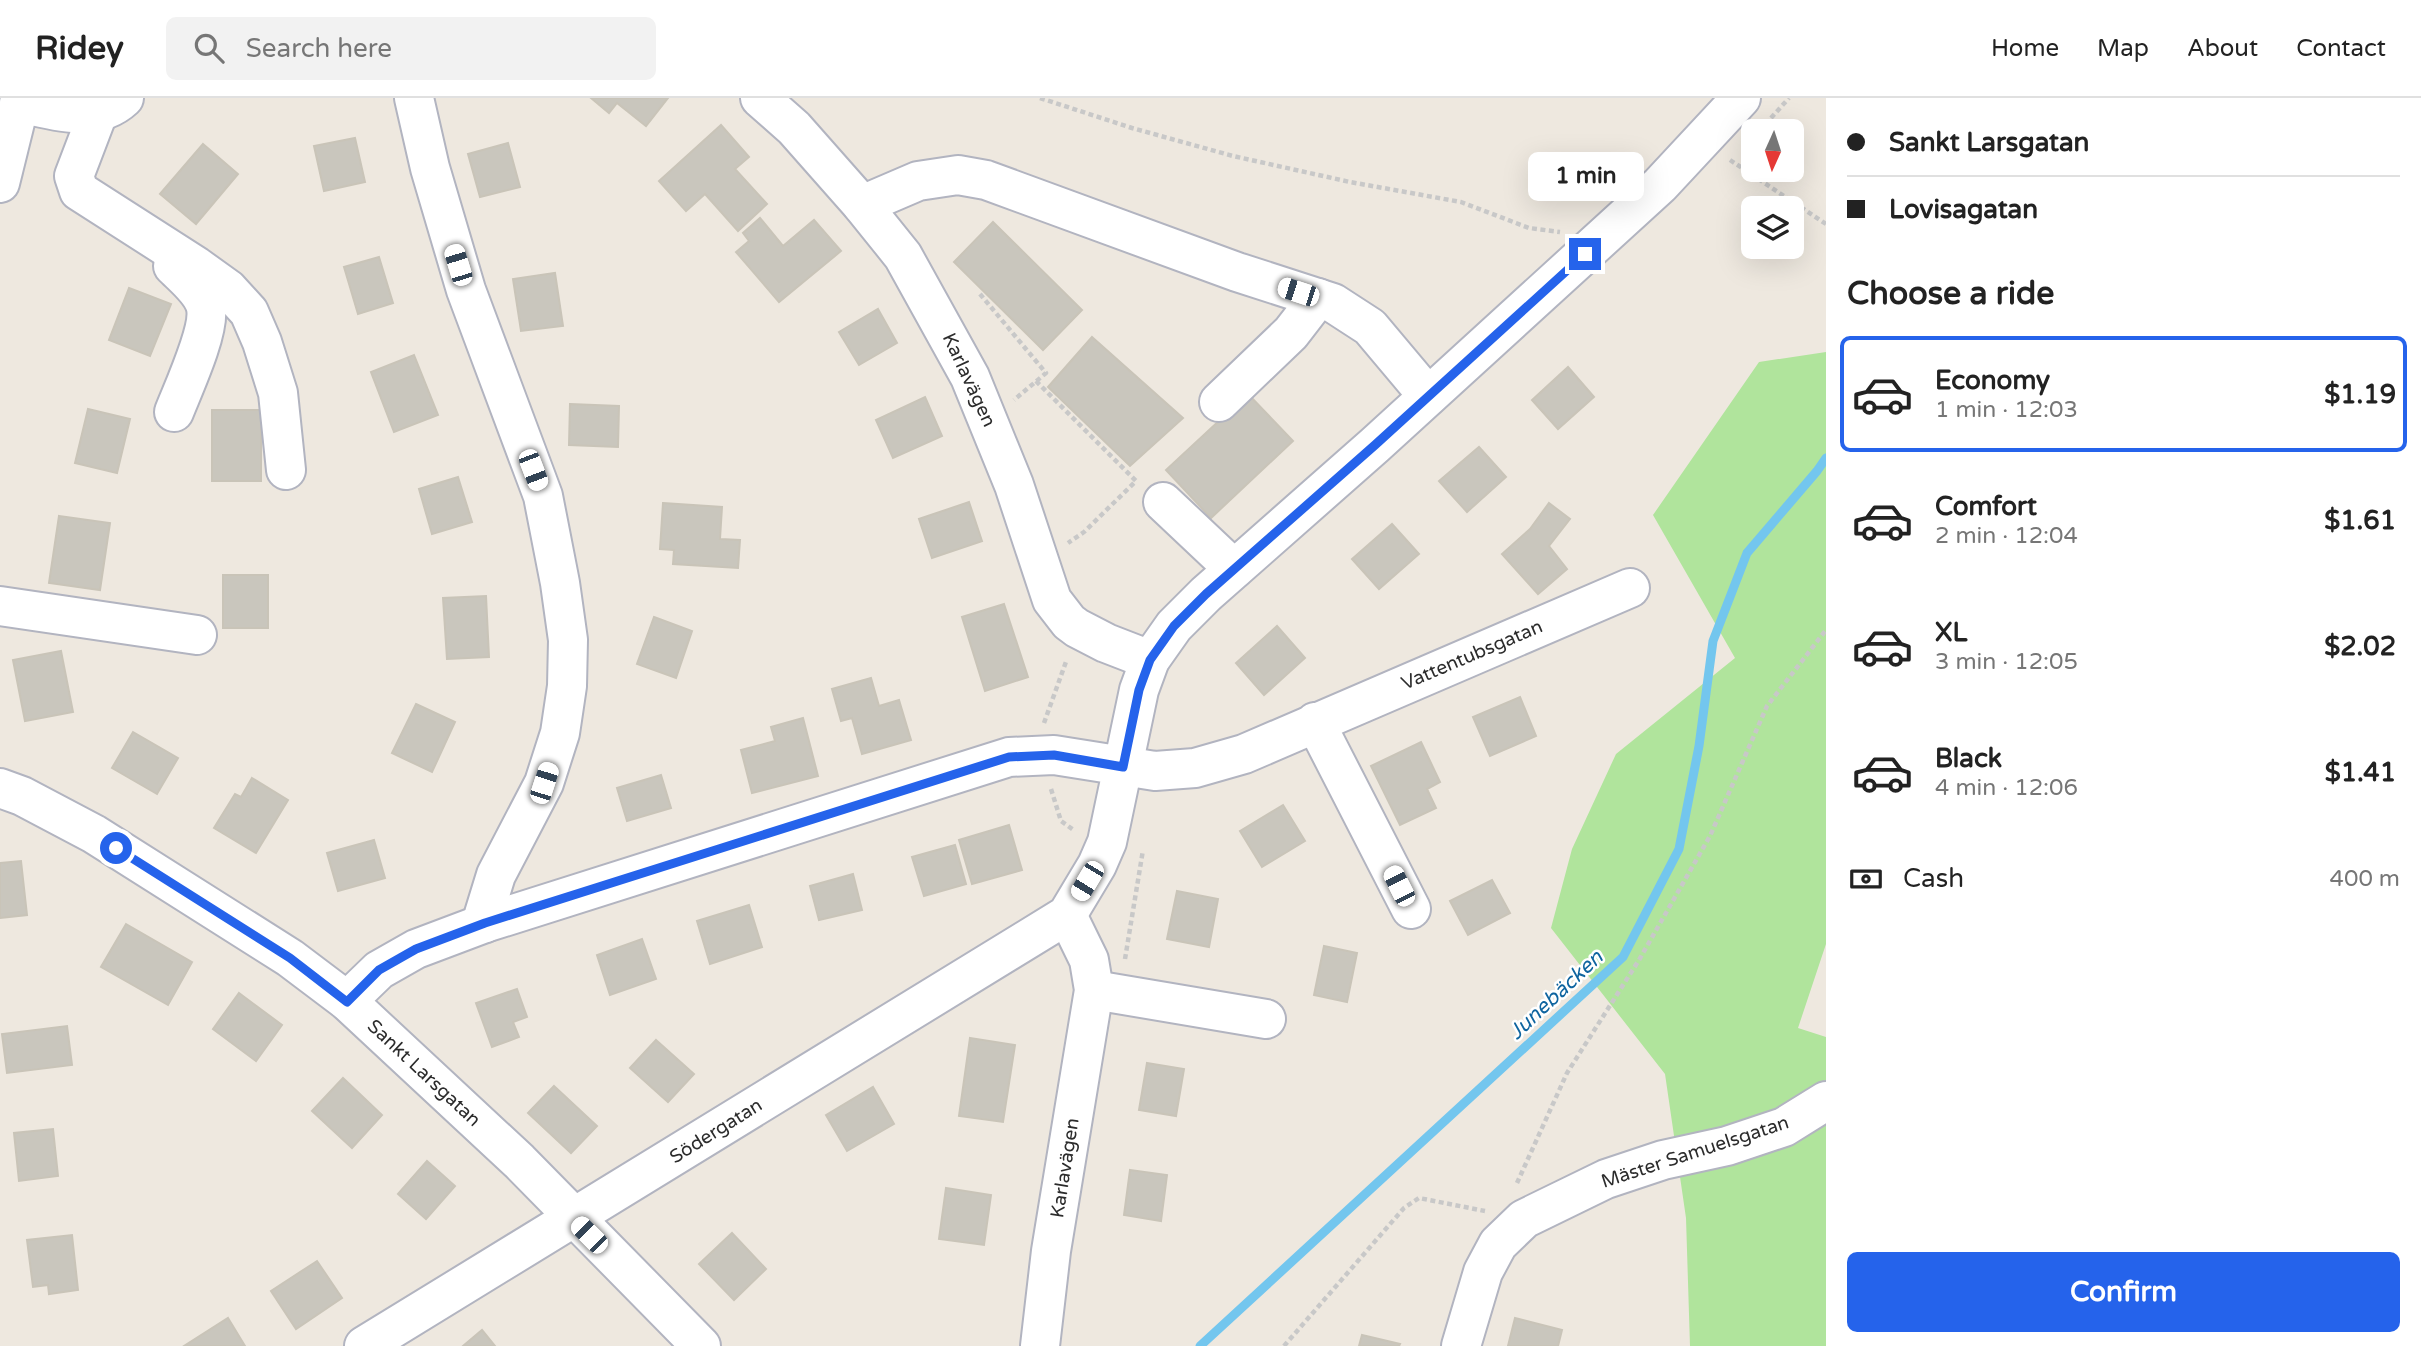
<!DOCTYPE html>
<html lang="en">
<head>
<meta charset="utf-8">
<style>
  :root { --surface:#fff; --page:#f2f2f2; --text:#222; --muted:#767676; --line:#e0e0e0; --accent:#2563eb }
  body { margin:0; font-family:"Varela Round",sans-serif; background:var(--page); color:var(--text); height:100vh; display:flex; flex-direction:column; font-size:26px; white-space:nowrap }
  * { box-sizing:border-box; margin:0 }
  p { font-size:23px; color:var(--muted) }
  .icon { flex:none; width:38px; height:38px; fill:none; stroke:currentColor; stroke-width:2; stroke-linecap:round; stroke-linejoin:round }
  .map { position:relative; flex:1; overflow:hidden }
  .panel { display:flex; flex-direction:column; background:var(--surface); width:595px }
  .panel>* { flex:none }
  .hud { display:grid; align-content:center; height:154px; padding:0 21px; background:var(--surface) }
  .needle { width:46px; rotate:183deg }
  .tools { position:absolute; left:1741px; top:21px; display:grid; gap:14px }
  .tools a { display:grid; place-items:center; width:63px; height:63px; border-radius:10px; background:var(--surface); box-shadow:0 7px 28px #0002; font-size:35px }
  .end { position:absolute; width:32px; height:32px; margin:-16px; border:9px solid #2563eb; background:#fff; box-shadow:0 0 0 4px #fff }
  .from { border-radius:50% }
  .bubble { position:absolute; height:49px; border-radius:10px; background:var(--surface); box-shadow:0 7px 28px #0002; font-size:23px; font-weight:700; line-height:49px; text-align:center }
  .car { position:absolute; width:21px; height:42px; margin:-21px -10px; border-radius:9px; box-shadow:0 0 5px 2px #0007; background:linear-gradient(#fff 24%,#345 0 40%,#fff 0 76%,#345 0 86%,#fff 0) }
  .hud b { display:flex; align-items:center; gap:24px; height:66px; font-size:26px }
  .hud b+b { border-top:2px solid var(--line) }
  .hud i { width:18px; height:18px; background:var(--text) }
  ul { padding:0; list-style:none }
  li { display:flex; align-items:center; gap:21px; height:116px; margin:0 14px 10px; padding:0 7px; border:4px solid transparent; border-radius:10px }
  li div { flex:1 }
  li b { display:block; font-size:26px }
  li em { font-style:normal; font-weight:700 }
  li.active { border-color:var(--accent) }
  li>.icon { width:63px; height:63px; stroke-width:1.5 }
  h2 { padding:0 21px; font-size:32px; line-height:84px }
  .pay { display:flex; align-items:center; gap:18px; height:77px; padding:0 21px; font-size:26px }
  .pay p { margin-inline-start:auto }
  .primary-button { display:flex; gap:14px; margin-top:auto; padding:14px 21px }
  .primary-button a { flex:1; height:80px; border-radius:10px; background:var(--accent); color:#fff; font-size:28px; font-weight:700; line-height:80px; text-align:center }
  header { display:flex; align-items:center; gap:42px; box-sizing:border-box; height:98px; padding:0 35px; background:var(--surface); border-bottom:2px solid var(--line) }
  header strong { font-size:33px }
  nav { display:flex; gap:38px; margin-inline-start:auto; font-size:24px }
  .search { width:490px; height:63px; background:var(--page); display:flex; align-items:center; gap:18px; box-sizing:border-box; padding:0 24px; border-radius:10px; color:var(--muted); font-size:26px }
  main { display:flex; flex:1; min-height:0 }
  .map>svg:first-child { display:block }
  .green { fill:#b0e49c }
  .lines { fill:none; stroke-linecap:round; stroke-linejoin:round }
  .stream { stroke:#73c6ee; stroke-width:9 }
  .building { fill:#c9c6bd; stroke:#c9c4b8; stroke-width:2 }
  .minor-casing { stroke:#b2b4c0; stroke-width:42 }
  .path { stroke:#c8c8c8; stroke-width:4.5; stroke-dasharray:5 3.5; stroke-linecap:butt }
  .minor { stroke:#fff; stroke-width:38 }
  .route { stroke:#2563eb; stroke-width:9 }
  .labels { text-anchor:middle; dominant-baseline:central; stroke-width:5; stroke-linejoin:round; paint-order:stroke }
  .street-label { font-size:19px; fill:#2c2c2c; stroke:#fff }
  .water-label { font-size:21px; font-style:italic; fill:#0e649f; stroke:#fff }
</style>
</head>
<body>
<header>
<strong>Ridey</strong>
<div class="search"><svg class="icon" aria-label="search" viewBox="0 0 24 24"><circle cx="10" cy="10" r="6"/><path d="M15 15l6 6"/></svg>Search here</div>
<nav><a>Home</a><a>Map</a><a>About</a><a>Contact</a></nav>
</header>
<main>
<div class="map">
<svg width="1826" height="1248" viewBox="0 0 1826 1248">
  <rect width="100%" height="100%" fill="#eee8df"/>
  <polygon class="green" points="1826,254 1826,846 1798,930 1826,939 1826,1248 1690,1248 1686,1120 1665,976 1551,830 1572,751 1616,656 1735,560 1653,417 1759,264"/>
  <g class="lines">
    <polyline class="stream" points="1200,1248 1623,859 1679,751 1699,648 1713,543 1747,455 1817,373 1826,360"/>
  </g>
  <g class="building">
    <polygon points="591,0 668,0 646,28 617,5 609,15"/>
    <polygon points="721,27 749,59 735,71 767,106 738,133 705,96 686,113 659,83"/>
    <polygon points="355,40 365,84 324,93 314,48"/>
    <polygon points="508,45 520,89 480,99 468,56"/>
    <polygon points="203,46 238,76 196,126 160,96"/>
    <polygon points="760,120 783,148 814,122 841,153 779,204 736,154 749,143 743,135"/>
    <polygon points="993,124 1082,212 1043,252 954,164"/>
    <polygon points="379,159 393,205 358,216 344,169"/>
    <polygon points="555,175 563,228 521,233 513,181"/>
    <polygon points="129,190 171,206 150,258 109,242"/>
    <polygon points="878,211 897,245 859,267 839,234"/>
    <polygon points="1092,239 1183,320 1130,368 1048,289"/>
    <polygon points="414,257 438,317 394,334 371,274"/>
    <polygon points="1568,269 1594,299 1558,331 1532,302"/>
    <polygon points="1248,296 1293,343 1211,420 1166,372"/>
    <polygon points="925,299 942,338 893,360 876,322"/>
    <polygon points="570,306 619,308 618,349 569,347"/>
    <polygon points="88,311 130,321 117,375 75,365"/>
    <rect x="212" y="312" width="49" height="71"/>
    <polygon points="1479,349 1506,379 1467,414 1439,383"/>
    <polygon points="458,379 472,424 432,436 419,391"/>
    <polygon points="969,404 982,443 932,460 919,421"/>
    <polygon points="663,405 722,409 720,441 740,442 738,470 673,466 674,452 660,451"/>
    <polygon points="1549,405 1570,421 1549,448 1567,471 1538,496 1502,456 1530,431"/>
    <polygon points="59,418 110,425 100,492 49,485"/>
    <polygon points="1392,426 1419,456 1379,491 1352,461"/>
    <rect x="223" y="477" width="45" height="53"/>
    <polygon points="486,498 489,559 447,561 443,500"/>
    <polygon points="1004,506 1028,579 985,593 962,519"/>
    <polygon points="654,519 692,533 676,580 637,566"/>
    <polygon points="1277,528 1305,560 1264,597 1236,565"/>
    <polygon points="61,553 73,614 25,623 13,562"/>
    <polygon points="871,580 879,608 899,602 911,642 862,656 852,620 841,623 832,591"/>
    <polygon points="1520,599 1536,638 1490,658 1473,619"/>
    <polygon points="416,606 455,624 432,674 392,655"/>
    <polygon points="803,620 818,678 752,695 741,652 775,643 771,629"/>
    <polygon points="133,634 178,660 157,696 112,670"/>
    <polygon points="1421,644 1440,684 1427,691 1436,710 1400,727 1371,668"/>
    <polygon points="661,677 671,710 627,723 617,690"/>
    <polygon points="252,680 288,702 256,755 214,730 235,696 241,699"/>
    <polygon points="1283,707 1305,743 1262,769 1240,733"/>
    <polygon points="1009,727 1022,772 972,786 959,742"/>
    <polygon points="374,742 385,780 338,793 327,755"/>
    <polygon points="955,747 966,786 924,798 912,759"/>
    <polygon points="21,763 27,817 0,820 0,765"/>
    <polygon points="853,776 862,812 819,822 810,788"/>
    <polygon points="1492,782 1510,815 1468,837 1450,803"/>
    <polygon points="1177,793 1218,801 1209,849 1167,841"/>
    <polygon points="749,807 762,849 710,866 697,823"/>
    <polygon points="126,826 192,864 168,907 101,869"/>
    <polygon points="642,841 656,881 610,897 597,857"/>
    <polygon points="1324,848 1357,855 1347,904 1314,897"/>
    <polygon points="517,891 527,919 513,924 519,939 492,949 476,905"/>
    <polygon points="239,895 282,927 256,963 213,931"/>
    <polygon points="67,928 72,967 7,975 2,936"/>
    <polygon points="970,940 1015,947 1003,1024 959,1018"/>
    <polygon points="656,942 694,976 668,1004 630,970"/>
    <polygon points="1147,965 1184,971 1176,1018 1139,1012"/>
    <polygon points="343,980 382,1017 352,1050 312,1013"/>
    <polygon points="554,988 597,1028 571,1055 528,1015"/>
    <polygon points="873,989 894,1026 847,1053 826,1017"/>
    <polygon points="53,1031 58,1078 19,1083 14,1035"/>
    <polygon points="427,1063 455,1088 426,1121 398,1096"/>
    <polygon points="1130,1072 1167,1077 1161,1123 1124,1117"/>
    <polygon points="946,1090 991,1097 984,1147 939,1141"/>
    <polygon points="732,1135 766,1171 734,1202 699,1166"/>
    <polygon points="72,1137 78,1192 49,1196 48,1187 33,1189 27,1142"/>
    <polygon points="317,1163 342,1200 296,1231 271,1193"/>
    <polygon points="228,1220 245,1248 184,1248"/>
    <polygon points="1515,1220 1562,1232 1558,1248 1508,1248"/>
    <polygon points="482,1232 495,1248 463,1248"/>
    <polygon points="1362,1237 1400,1246 1399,1248 1359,1248"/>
  </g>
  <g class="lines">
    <defs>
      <g id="minor">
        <polyline points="414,0 430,70 466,192 543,398 560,485 568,542 567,588 560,635 544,685 496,777 484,816 485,825"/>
        <polyline points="760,0 794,30 862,107 903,158 970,279 1014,387 1052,502 1069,524 1077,530 1106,545 1150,562"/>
        <path d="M19,5C54,12 95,27 124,0"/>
        <polyline points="98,15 74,78 79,93 196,168 228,191 249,214 262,244 278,295 286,372"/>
        <polyline points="0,85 21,0"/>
        <polyline points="862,107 918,83 958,77 986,82 1237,174 1333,205 1370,229 1428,298"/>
        <path d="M173,168C184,179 203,194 206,210C210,233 183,291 174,314"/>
        <polyline points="1219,304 1291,235 1318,200"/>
        <polyline points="1163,404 1234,471"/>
        <polyline points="0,508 197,537"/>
        <polyline points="1315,624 1411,811"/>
        <polyline points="0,690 22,698 94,736 290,860 347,903 519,1063 701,1248"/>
        <polyline points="1094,892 1266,921"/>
        <polyline points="347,903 379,872 416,851 485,825 1009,659 1054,657 1155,673 1195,670 1244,656 1630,490"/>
        <polyline points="364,1248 1067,817 1097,767 1107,744 1139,592 1150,562 1174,528 1206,496 1375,347 1660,87 1741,0"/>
        <polyline points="1040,1248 1051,1153 1094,892 1089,862 1067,817"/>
        <polyline points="1461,1248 1483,1174 1498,1146 1524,1121 1606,1081 1663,1062 1727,1048 1784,1029 1826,1003"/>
      </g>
    </defs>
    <use href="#minor" class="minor-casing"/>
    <g class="path">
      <polyline points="1040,0 1132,30 1233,58 1350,84 1461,104 1529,130 1560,134"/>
      <polyline points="1771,20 1789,0"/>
      <polyline points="1730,62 1826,126"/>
      <polyline points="980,196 1046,275 1014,302"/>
      <polyline points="1036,283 1136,383 1084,434 1068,445"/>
      <polyline points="1044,625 1067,561"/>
      <polyline points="1051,691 1061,723 1075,733"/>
      <polyline points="1125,861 1143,752"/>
      <polyline points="1517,1085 1567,975 1639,862 1710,738 1767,608 1826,532"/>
      <polyline points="1284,1248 1404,1110 1419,1100 1485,1113"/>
    </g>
    <use href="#minor" class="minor"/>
  </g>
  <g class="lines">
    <polyline class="route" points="116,750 290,860 347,904 379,872 416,851 485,825 1009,659 1054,657 1123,669 1139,592 1150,562 1174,528 1206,496 1375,347 1585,156"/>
  </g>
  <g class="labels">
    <g class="street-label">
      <text transform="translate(969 282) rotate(65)">Karlavägen</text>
      <text transform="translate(1472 557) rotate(-23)">Vattentubsgatan</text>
      <text transform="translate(424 975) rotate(43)">Sankt Larsgatan</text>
      <text transform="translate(716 1033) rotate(-32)">Södergatan</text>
      <text transform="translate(1695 1054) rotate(-18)">Mäster Samuelsgatan</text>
      <text transform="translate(1065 1070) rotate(-81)">Karlavägen</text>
    </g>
    <g class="water-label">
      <text transform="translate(1556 897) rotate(-43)">Junebäcken</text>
    </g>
  </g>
</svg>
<div class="tools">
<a><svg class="needle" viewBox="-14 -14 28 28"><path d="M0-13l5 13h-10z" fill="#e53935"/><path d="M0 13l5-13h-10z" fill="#767676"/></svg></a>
<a><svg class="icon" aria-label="layers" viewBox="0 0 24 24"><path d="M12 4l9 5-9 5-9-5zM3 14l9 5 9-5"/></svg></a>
</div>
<i class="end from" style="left:116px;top:750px"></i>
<i class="end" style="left:1585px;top:156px"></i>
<div class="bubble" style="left:1528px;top:54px;width:116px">1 min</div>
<i class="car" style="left:458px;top:167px;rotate:343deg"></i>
<i class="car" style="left:1298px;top:194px;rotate:288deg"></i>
<i class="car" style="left:533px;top:372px;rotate:159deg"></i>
<i class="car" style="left:544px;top:685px;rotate:18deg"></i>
<i class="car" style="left:1087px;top:783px;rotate:211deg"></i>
<i class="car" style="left:1399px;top:788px;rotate:333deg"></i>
<i class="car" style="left:589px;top:1137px;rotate:315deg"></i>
</div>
<section class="panel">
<div class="hud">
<b><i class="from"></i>Sankt Larsgatan</b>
<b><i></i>Lovisagatan</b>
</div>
<h2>Choose a ride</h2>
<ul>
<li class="active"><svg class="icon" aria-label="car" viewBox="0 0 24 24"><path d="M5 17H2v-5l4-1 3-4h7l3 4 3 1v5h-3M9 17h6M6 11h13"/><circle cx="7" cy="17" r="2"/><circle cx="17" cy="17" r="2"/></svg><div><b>Economy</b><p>1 min · 12:03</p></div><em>$1.19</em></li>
<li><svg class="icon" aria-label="car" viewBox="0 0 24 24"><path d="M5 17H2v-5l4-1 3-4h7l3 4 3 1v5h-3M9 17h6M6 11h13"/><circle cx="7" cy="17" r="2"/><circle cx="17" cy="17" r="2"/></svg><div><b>Comfort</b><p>2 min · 12:04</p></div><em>$1.61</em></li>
<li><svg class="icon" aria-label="car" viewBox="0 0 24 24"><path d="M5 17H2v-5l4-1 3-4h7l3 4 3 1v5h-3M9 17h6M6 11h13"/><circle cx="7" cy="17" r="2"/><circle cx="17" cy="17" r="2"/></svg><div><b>XL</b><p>3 min · 12:05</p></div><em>$2.02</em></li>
<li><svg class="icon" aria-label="car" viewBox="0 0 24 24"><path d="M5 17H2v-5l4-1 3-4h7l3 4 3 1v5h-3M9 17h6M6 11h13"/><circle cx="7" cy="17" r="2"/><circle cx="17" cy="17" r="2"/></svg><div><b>Black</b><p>4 min · 12:06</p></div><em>$1.41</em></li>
</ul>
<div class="pay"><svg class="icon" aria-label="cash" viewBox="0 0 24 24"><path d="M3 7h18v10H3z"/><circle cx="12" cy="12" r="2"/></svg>Cash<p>400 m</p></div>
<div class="primary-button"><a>Confirm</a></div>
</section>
</main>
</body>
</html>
